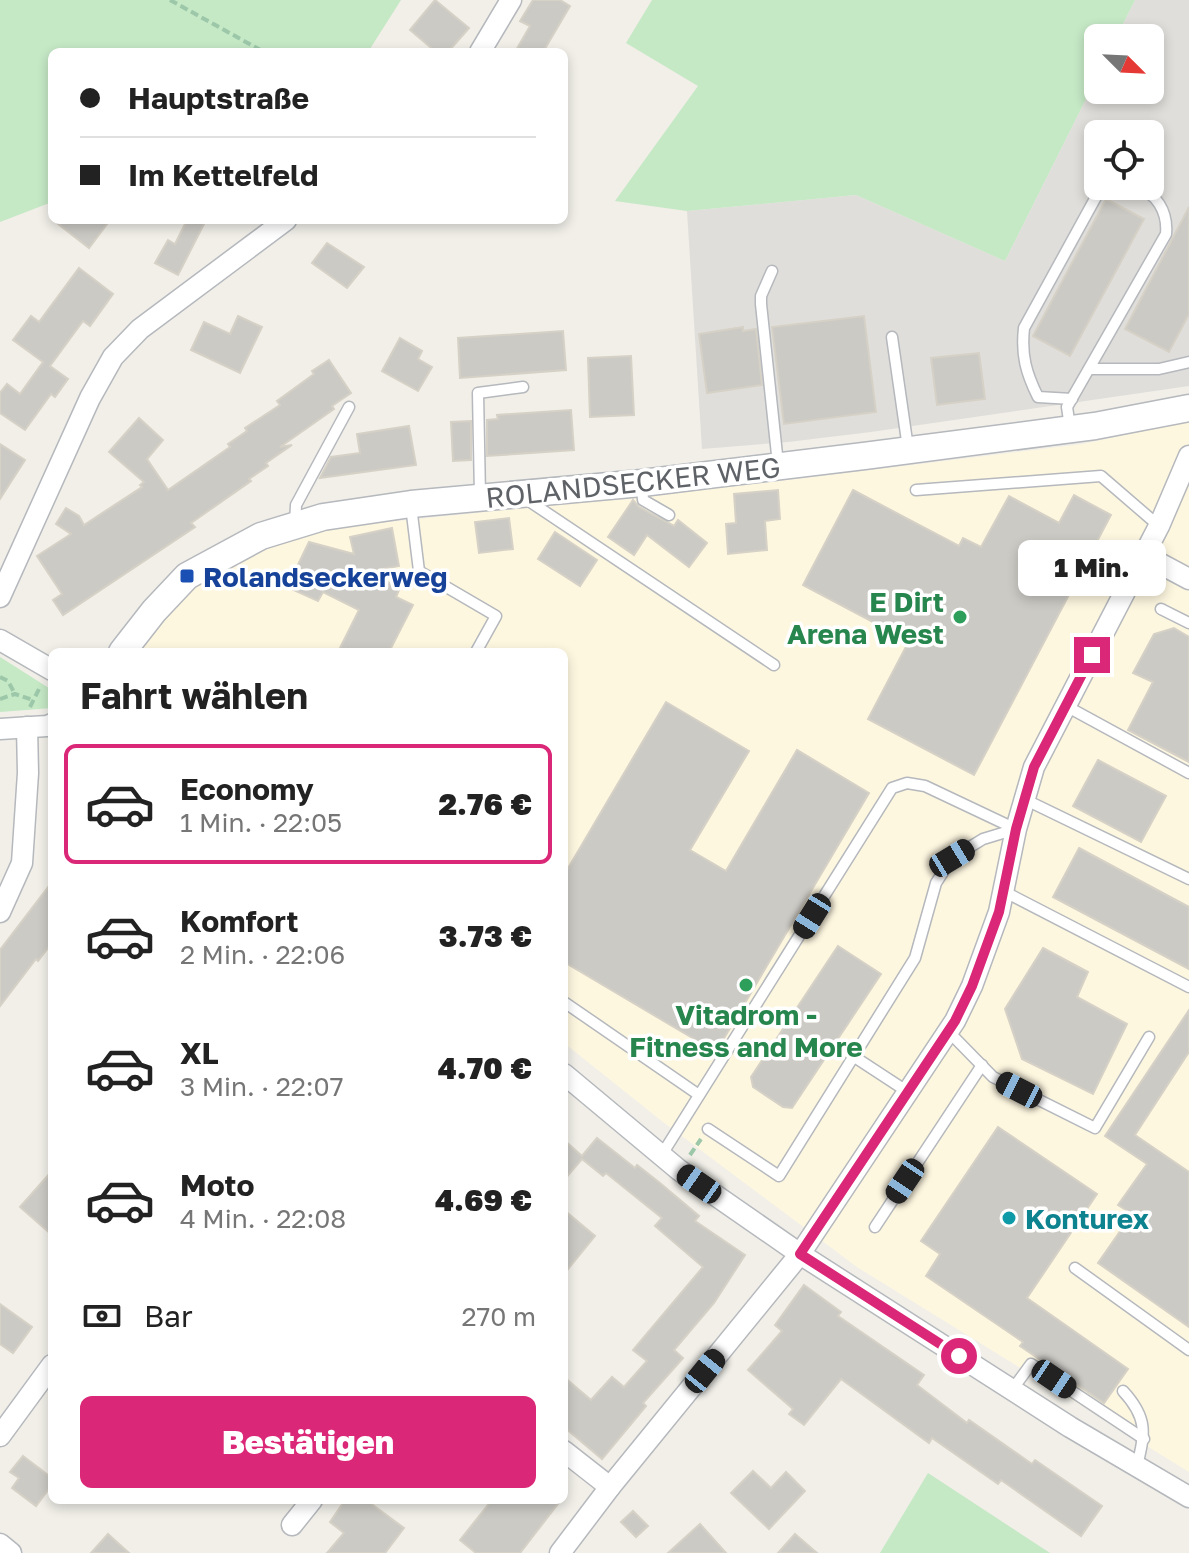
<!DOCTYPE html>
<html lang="de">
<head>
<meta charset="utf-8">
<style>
  :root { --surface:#fff; --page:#f6f6f6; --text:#222; --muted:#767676; --line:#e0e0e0; --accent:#db2777 }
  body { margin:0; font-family:"Golos Text",sans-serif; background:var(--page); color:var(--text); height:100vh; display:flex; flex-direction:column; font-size:30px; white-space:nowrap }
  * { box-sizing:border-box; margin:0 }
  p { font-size:26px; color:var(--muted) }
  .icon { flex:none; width:44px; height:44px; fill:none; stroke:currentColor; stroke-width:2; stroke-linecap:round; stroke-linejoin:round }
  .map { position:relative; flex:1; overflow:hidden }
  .drawer { position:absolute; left:48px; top:648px; width:520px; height:856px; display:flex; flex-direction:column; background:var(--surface); border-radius:12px; box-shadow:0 4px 12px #0003 }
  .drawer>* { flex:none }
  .banner { position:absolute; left:48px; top:48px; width:520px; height:176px; border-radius:12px; box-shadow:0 4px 12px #0003; display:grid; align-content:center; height:176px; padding:0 32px; background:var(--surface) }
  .needle { width:52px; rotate:114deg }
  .buttons { position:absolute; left:1084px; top:24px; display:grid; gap:16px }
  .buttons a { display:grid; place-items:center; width:80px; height:80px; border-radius:12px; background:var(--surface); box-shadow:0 4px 12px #0003; font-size:40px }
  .end { position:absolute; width:36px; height:36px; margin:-18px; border:10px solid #db2777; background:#fff; box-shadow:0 0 0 4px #fff }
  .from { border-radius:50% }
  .bubble { position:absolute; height:56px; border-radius:12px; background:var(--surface); box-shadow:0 4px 12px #0003; font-size:26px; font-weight:800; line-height:56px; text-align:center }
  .car { position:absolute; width:24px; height:48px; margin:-24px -12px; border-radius:10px; box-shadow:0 0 6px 2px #0007; background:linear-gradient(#222 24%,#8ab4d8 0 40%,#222 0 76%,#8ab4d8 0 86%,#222 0) }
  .banner b { display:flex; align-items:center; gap:28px; height:76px; font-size:30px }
  .banner b+b { border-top:2px solid var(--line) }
  .banner i { width:20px; height:20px; background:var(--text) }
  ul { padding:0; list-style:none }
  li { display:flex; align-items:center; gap:24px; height:120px; margin:0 16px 12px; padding:0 16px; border:4px solid transparent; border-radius:12px }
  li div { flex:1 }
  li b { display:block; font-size:30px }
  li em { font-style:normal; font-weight:800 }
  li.active { border-color:var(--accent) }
  li>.icon { width:72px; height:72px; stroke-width:1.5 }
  h2 { padding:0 32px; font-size:36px; line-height:96px }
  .pay { display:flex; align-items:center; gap:20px; height:88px; padding:0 32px; font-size:30px }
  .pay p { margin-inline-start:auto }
  .primary-button { display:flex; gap:16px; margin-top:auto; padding:16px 32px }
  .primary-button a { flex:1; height:92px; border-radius:12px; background:var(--accent); color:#fff; font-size:32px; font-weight:800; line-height:92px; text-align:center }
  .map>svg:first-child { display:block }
  .commercial { fill:#fef7e0 }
  .industrial { fill:#e0deda; fill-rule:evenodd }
  .green { fill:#c5e8c5 }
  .building { fill:#cccac5; stroke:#d6d1c6; stroke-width:2 }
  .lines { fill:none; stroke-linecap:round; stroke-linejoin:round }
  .service-casing { stroke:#b5b8bc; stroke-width:13 }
  .minor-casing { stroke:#b5b8bc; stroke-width:23 }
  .tertiary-casing { stroke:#b5b8bc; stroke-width:29 }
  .path { stroke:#9cc7a9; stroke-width:4; stroke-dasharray:8 4; stroke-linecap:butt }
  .service { stroke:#fff; stroke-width:10 }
  .minor { stroke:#fff; stroke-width:20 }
  .tertiary { stroke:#fff; stroke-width:26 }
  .route { stroke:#db2777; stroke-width:10 }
  .transit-dot { fill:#1a4fb4; stroke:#fff; stroke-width:3 }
  .leisure-dot { fill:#2e9e5b; stroke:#fff; stroke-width:3 }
  .culture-dot { fill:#0f9aa8; stroke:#fff; stroke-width:3 }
  .labels { text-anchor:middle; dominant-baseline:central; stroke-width:7; stroke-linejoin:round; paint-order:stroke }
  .street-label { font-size:28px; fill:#5f6368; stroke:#fff }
  .transit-label { font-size:28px; font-weight:bold; fill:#164399; stroke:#fff; text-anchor:start }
  .leisure-label { font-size:28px; font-weight:bold; fill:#27864d; stroke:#fff; text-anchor:end }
  .culture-label { font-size:28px; font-weight:bold; fill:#0d838f; stroke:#fff; text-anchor:start }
</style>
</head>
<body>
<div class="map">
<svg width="1189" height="1553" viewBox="0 0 1189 1553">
  <rect width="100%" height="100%" fill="#f1efe8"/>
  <polygon class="commercial" points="1189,421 1189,1472 857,1267 663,1122 564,1043 564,652 136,652 168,609 209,576 261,548 320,529 747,485 1083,444"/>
  <path class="industrial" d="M1135,0H1189V386L871,432L788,442L702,449L687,211L856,195L1005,261L1098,75V90H1150V38H1116ZM1098,134H1150V186H1098Z"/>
  <g class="green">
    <polygon points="0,0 401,0 368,52 52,52 52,202 0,222"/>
    <polygon points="652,0 1135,0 1116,38 1098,38 1098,75 1005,261 856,195 687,211 615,201 698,86 626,43"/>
    <polygon points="0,657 52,690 52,708 0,712"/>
    <polygon points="928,1473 1050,1553 880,1553"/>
  </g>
  <g class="building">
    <polygon points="435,0 469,28 448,52 436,52 410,30"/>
    <polygon points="533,0 560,0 570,6 543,52 515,52 530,26 520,21"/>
    <polygon points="1106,199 1144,219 1070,356 1033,336"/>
    <polygon points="1189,207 1189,314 1169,352 1125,329"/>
    <polygon points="53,220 110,220 89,248"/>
    <polygon points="187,220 206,220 178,275 155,263 168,240 175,244"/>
    <polygon points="327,243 364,267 347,288 312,263"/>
    <polygon points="79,268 113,294 90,326 83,321 50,366 68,379 55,397 51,394 25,430 0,413 0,393 7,384 20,394 43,362 13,340 31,316 39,322"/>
    <polygon points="238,316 262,327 240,373 191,350 204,322 230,334"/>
    <polygon points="864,316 876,412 784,424 772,327"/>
    <polygon points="743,327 743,331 756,329 762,385 707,393 699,334"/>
    <polygon points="563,331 566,370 460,378 458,338"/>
    <polygon points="400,338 422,351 418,359 432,367 418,391 382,371"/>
    <polygon points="979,353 985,399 937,405 931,358"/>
    <polygon points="631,356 634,415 590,417 588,358"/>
    <polygon points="329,360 351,393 332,406 334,409 280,447 292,445 266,463 268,466 249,479 251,481 191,523 195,527 63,615 53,600 62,594 37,556 71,534 56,524 66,508 79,516 84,525 142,487 140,485 144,482 109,452 139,418 163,440 147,459 168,490 230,447 228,444 247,431 245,428 280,405 277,401 314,374 312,371"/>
    <polygon points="571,410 574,450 487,456 487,420 498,419 497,415"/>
    <polygon points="471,421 471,460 453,461 451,422"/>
    <polygon points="409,426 416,465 320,478 331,457 360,453 357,434"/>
    <polygon points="0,444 25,460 0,499"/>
    <polygon points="778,490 780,519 765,521 767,550 728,554 726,524 736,523 734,494"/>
    <polygon points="853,490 959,546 963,538 981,547 1009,496 1059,523 1074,495 1111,515 974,775 868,719 909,641 803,585"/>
    <polygon points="633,500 639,507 674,526 678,520 707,543 689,567 647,535 634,555 608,537"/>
    <polygon points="509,518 513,549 479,553 475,522"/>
    <polygon points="392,528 399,566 367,572 400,588 396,597 413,605 389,652 338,652 359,610 323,592 318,601 287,587 309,542 354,554 350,537"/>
    <polygon points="555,532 597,560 580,586 538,559"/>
    <polygon points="1174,628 1189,637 1189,762 1128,730 1153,682 1133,673 1154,634"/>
    <polygon points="666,702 749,751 690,850 726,871 797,750 869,793 716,1052 564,962 564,875"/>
    <polygon points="1098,760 1166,796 1141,842 1073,806"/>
    <polygon points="1079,848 1189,907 1189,969 1053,897"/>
    <polygon points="52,882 52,943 38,961 36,959 0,1006 0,950"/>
    <polygon points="838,946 881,974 792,1108 783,1107 753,1087 751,1077"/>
    <polygon points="1043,948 1088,972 1077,997 1127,1024 1093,1094 1022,1059 1005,1009"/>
    <polygon points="1189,1010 1189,1052 1135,1135 1189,1172 1189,1327 1098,1263 1132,1214 1118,1205 1147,1164 1105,1136"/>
    <polygon points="998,1127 1097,1194 1027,1298 1128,1369 1104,1403 1020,1346 1023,1342 926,1276 940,1254 921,1241"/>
    <polygon points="597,1138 635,1168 637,1165 660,1183 699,1216 695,1221 745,1255 714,1303 674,1350 683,1358 643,1403 646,1406 602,1459 564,1427 564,1377 591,1400 612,1377 624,1387 647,1361 633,1350 703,1267 655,1226 662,1218 606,1173 603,1176 582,1159 564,1180 564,1140 582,1156"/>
    <polygon points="52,1171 52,1235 20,1207"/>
    <polygon points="564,1210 595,1236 564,1274"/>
    <polygon points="804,1285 841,1312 838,1316 924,1375 917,1385 967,1423 969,1420 1032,1464 1035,1460 1102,1506 1081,1536 1001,1480 998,1484 932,1438 929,1443 841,1379 804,1425 789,1414 793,1409 748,1370 782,1331 775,1325"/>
    <polygon points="0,1304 32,1327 13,1353 0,1344"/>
    <polygon points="23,1456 52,1478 52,1485 36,1506 12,1488 19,1478 10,1472"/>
    <polygon points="753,1471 771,1488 786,1472 805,1491 769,1529 731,1493"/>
    <polygon points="345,1500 366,1500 404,1528 385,1553 327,1553 344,1533 330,1522"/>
    <polygon points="492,1500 561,1500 520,1553 476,1553 460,1540"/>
    <polygon points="633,1511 648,1526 636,1537 621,1522"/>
    <polygon points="700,1524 726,1553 668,1553"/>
    <polygon points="108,1534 129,1553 91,1553"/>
    <polygon points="795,1534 817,1553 778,1553"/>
  </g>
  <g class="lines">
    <defs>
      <g id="service">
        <polyline points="772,271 761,296 761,304 778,464"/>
        <polyline points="892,337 908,448"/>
        <polyline points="1089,369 1159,369 1189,362"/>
        <path d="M1072,399L1038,397C1026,373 1021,355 1024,328L1102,186"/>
        <path d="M1070,427L1067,407L1166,234C1168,212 1157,193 1135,186"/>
        <polyline points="642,485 643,500 669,515"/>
        <polyline points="916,490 1101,476 1159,526"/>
        <polyline points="480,496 478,393 523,387"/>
        <polyline points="526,499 774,665"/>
        <polyline points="411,506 419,571 496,616 476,652"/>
        <polyline points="295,524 296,505 349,407"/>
        <polyline points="1161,609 1189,623"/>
        <polyline points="1066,706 1189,773"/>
        <polyline points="1024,799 1189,879"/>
        <polyline points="1003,891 1189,987"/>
        <polyline points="564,1002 699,1095"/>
        <polyline points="948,1031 993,1077 1095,1128 1149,1037"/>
        <polyline points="853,1056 908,1092"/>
        <polyline points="708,1129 779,1176 915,958 936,883 952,858 983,839 1016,829"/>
        <polyline points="661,1156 892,788 907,783 925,786 1016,829"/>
        <polyline points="875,1227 982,1065"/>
        <polyline points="1075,1268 1189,1350"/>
        <polyline points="1012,1390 1031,1364 1144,1439"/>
        <path d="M1123,1391C1148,1418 1145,1433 1137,1466"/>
      </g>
      <g id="minor">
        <polyline points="480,52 511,0"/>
        <polyline points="1144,555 1189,579"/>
        <polyline points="0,597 90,398 113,357 140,329 286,220"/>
        <polyline points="0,640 52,670"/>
        <polyline points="0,729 47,726 52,724"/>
        <polyline points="0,912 22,863 28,773 27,727"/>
        <polyline points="564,1074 679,1170 800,1254 1070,1427 1189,1497"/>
        <polyline points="0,1436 52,1365"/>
        <polyline points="564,1451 610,1487"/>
        <polyline points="292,1525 312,1500"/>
        <polyline points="0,1544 11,1553"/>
        <polyline points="560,1553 610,1487 800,1254 955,1021 972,986 999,912 1016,829 1034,767 1159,526 1189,456"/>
      </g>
      <polyline id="tertiary" points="122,652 154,611 187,576 261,536 323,517 411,504 642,483 864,456 1095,426 1189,408"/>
    </defs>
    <use href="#service" class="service-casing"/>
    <use href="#minor" class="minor-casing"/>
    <use href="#tertiary" class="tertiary-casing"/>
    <g class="path">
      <polyline points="170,0 264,52"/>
      <polyline points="0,677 8,681 15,694"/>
      <polyline points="0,699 15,694 33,700"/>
      <polyline points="30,707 40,687"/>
      <polyline points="690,1155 701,1139"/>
    </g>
    <use href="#service" class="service"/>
    <use href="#minor" class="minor"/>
    <use href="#tertiary" class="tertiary"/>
  </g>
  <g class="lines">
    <polyline class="route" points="959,1356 800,1254 955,1021 972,986 999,912 1016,829 1034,767 1092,655"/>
  </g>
  <rect class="transit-dot" x="179" y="568" width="16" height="16" rx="4"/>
  <g class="leisure-dot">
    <circle cx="960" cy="617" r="8"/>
    <circle cx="746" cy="985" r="8"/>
  </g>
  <circle class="culture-dot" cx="1009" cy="1218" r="8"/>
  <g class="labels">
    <g class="street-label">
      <text transform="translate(633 482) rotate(-6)">ROLANDSECKER WEG</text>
    </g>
    <g class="transit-label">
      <text x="203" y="576">Rolandseckerweg</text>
    </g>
    <g class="leisure-label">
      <text x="944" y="601">E Dirt<tspan x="944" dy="32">Arena West</tspan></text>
      <text x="746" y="1014" text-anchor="middle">Vitadrom -<tspan x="746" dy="32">Fitness and More</tspan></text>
    </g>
    <g class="culture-label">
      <text x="1025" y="1218">Konturex</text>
    </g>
  </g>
</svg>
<div class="buttons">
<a><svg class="needle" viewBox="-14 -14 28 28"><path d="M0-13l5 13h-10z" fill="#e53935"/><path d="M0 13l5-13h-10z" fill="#767676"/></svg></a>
<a><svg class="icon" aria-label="locate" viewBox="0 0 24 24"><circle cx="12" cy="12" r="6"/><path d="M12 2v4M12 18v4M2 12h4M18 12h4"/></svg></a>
</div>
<i class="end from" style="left:959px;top:1356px"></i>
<i class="end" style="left:1092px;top:655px"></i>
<div class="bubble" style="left:1018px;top:540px;width:148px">1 Min.</div>
<i class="car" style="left:952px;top:858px;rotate:59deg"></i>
<i class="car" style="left:812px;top:916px;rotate:212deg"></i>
<i class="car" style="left:1019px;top:1090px;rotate:297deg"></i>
<i class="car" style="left:905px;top:1181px;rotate:214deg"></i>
<i class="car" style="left:699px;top:1184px;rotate:305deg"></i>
<i class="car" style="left:705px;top:1371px;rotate:39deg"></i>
<i class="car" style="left:1054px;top:1379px;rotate:124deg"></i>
<div class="banner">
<b><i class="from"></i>Hauptstraße</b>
<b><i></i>Im Kettelfeld</b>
</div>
<section class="drawer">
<h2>Fahrt wählen</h2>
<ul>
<li class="active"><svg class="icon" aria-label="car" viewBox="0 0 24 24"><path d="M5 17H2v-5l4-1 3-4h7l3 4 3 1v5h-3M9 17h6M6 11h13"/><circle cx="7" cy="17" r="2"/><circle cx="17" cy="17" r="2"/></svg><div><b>Economy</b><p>1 Min. · 22:05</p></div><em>2.76 €</em></li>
<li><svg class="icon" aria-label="car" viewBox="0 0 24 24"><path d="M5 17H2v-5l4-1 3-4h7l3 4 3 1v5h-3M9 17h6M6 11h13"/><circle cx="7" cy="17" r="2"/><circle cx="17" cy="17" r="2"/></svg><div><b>Komfort</b><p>2 Min. · 22:06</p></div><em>3.73 €</em></li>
<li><svg class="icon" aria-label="car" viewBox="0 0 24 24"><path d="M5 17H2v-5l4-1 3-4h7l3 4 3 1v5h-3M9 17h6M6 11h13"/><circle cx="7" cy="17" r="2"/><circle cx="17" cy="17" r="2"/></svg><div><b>XL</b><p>3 Min. · 22:07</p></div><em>4.70 €</em></li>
<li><svg class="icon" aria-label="car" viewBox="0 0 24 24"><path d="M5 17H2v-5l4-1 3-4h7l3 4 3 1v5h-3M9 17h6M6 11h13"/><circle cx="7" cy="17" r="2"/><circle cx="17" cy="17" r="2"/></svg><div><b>Moto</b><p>4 Min. · 22:08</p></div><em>4.69 €</em></li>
</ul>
<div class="pay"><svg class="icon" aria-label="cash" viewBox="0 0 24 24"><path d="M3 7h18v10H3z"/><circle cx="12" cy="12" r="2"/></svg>Bar<p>270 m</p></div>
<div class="primary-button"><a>Bestätigen</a></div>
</section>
</div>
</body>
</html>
